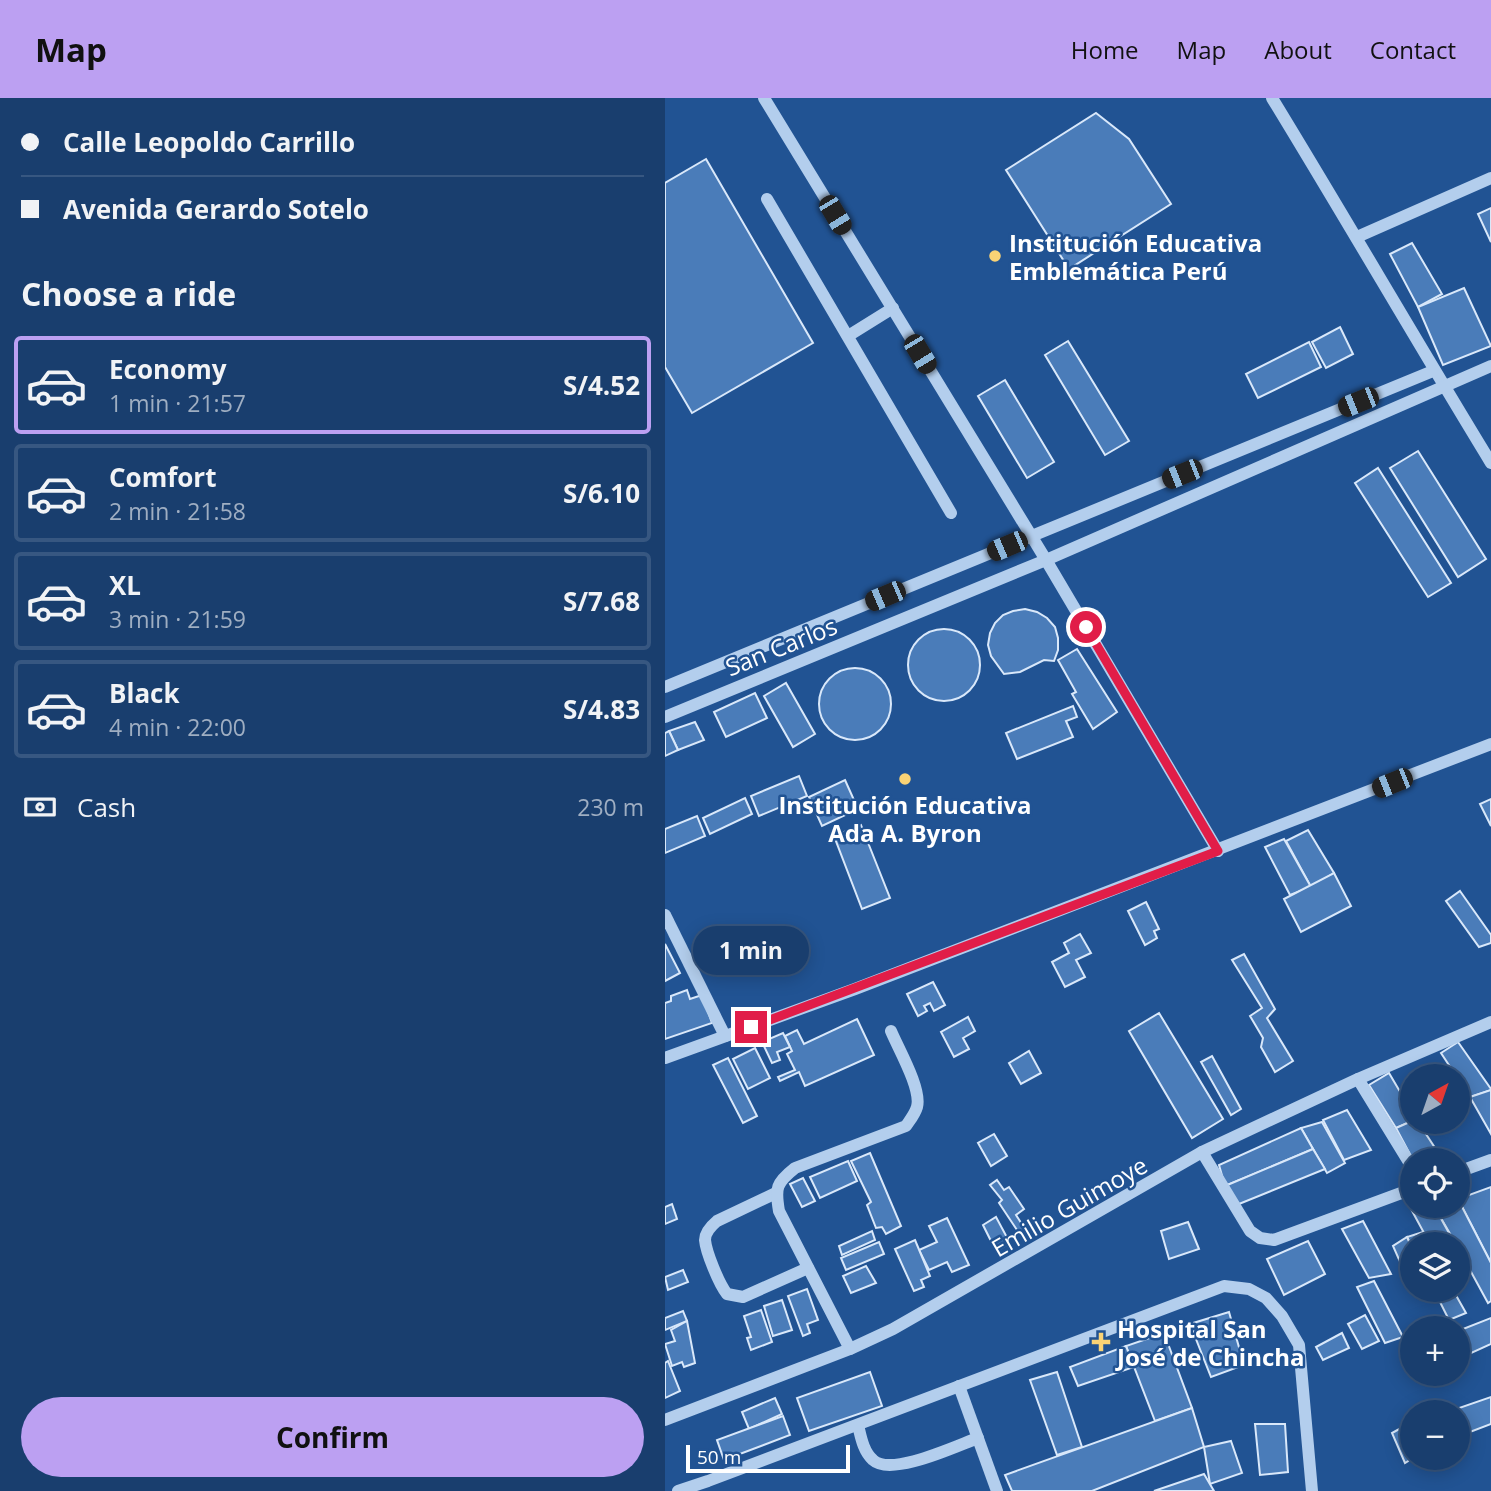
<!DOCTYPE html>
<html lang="en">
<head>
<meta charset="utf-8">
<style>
  :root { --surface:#193e6e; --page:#264976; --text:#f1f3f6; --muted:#9faec2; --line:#375781; --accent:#bca0f2 }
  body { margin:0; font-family:"Open Sans",sans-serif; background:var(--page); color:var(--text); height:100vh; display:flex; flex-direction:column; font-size:26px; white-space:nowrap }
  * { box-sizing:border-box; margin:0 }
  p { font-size:23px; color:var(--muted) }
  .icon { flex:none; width:38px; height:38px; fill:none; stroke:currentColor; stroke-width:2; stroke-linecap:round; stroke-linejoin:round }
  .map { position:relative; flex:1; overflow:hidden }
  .drawer { display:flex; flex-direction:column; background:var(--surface); width:665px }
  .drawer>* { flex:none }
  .top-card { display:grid; align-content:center; height:154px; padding:0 21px; background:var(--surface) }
  .needle { width:46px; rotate:40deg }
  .fabs { position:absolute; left:735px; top:966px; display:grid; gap:14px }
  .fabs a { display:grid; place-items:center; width:70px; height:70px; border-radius:50%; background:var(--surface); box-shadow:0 4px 18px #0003,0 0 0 2px var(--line); font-size:35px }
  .scale { position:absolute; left:21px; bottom:18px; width:164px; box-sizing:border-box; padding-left:7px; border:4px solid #fff; border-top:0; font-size:19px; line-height:24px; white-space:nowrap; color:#fff; -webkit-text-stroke:5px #215393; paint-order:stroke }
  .end { position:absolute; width:32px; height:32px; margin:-16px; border:9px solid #e11d48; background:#fff; box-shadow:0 0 0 4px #fff }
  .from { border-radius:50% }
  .bubble { position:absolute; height:49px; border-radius:24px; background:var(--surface); box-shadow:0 4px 18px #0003,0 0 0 2px var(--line); font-size:23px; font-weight:700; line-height:49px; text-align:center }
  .car { position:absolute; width:21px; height:42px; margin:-21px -10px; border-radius:9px; box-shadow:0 0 5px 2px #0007; background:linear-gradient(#222 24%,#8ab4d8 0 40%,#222 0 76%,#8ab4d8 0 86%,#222 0) }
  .top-card b { display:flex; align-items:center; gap:24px; height:66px; font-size:26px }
  .top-card b+b { border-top:2px solid var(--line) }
  .top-card i { width:18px; height:18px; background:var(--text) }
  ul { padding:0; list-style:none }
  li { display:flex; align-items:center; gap:21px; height:98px; margin:0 14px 10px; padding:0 7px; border:4px solid var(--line); border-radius:7px }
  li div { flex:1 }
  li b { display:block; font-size:26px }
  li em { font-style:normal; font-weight:700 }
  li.selected { border-color:var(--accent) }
  li>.icon { width:63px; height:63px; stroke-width:1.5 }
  h2 { padding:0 21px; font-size:32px; line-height:84px }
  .pay { display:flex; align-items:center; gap:18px; height:77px; padding:0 21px; font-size:26px }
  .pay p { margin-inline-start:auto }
  .button { display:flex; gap:14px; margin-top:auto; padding:14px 21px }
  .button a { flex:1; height:80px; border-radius:42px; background:var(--accent); color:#111; font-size:28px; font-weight:700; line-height:80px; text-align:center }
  header { display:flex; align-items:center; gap:42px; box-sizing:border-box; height:98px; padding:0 35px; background:var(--accent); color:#111 }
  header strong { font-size:33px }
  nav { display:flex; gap:38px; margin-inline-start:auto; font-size:24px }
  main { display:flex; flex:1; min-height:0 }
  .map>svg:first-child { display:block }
  .building { fill:#4a7cb9; stroke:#d9e8fa; stroke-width:2 }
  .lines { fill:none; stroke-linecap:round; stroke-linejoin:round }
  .minor { stroke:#b3ceed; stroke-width:12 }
  .route { stroke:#e11d48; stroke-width:9 }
  .poi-dot { fill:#fad375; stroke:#215393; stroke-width:2.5 }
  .labels { text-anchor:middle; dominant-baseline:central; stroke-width:5; stroke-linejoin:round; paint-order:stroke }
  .poi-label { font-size:24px; font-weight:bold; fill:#fff; stroke:#215393; text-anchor:start }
  .street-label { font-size:24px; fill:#fff; stroke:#215393 }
</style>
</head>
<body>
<header>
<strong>Map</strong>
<nav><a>Home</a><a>Map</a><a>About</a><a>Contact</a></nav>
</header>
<main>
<section class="drawer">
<div class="top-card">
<b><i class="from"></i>Calle Leopoldo Carrillo</b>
<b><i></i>Avenida Gerardo Sotelo</b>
</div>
<h2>Choose a ride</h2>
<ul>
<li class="selected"><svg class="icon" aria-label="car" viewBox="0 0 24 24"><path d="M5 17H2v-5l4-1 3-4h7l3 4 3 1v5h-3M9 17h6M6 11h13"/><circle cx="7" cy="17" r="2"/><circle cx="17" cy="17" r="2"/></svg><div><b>Economy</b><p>1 min · 21:57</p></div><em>S/4.52</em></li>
<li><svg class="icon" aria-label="car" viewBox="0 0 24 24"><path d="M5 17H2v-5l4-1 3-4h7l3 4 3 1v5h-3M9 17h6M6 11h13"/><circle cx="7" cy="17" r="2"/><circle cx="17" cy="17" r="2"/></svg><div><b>Comfort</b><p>2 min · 21:58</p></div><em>S/6.10</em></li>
<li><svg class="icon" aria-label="car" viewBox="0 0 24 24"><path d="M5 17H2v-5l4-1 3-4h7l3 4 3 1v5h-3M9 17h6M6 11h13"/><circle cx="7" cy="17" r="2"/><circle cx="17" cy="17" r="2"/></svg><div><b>XL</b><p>3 min · 21:59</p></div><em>S/7.68</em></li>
<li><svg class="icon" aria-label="car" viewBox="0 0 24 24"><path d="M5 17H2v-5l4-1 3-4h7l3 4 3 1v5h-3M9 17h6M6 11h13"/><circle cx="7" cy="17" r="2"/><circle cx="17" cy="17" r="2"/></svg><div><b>Black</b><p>4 min · 22:00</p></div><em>S/4.83</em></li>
</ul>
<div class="pay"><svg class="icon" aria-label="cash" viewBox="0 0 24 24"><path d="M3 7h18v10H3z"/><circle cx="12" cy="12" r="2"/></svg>Cash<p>230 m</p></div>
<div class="button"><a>Confirm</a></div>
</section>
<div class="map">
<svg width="826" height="1393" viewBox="0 0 826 1393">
  <rect width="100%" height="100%" fill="#215393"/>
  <g class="building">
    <polygon points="431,15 464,41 506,106 404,171 341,72"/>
    <polygon points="41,61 148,245 27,315 0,269 0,85"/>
    <polygon points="826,110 826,144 813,116"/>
    <polygon points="747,145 777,196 753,209 725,156"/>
    <polygon points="799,190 826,248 778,267 753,209"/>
    <polygon points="675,229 688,256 661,270 647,244"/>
    <polygon points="403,243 464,343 440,357 380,257"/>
    <polygon points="644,244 656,269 593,300 581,276"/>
    <polygon points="340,282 389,364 362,380 313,298"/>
    <polygon points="753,353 821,461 793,479 725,370"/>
    <polygon points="713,370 786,485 763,499 690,385"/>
    <polygon points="360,511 372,514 382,520 390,529 393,540 393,552 389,563 379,562 355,574 339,576 326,558 323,547 325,535 330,525 338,517 348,513"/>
    <circle cx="279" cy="567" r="36"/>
    <polygon points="412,551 452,614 428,631 407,596 411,594 393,562"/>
    <circle cx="190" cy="606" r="36"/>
    <polygon points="121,585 150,636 128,649 99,598"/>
    <polygon points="90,595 102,620 61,639 49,614"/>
    <polygon points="408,608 412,619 401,623 408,639 352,661 341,635"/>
    <polygon points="30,624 39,642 13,652 4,633"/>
    <polygon points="4,633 13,652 0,658 0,635"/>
    <polygon points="134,678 142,698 94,718 86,698"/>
    <polygon points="180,682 193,711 157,728 144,699"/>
    <polygon points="80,700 87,716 45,736 38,720"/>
    <polygon points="826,701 826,728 815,706"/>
    <polygon points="32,718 40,738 0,755 0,731"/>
    <polygon points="196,727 225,800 197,811 169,738"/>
    <polygon points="643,732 669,775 646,789 621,743"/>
    <polygon points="619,741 646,789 625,797 600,749"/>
    <polygon points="669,775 686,808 636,834 619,801"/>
    <polygon points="795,793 826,837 826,845 814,849 781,803"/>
    <polygon points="481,804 494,831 489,833 492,840 480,847 463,813"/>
    <polygon points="415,836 426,855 411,862 420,879 400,889 387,864 404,855 399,845"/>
    <polygon points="0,846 15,875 0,883"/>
    <polygon points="579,856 610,911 602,920 628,963 610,974 596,949 598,940 585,918 597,910 567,862"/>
    <polygon points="268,884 280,907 269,913 265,905 259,908 262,913 253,918 242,896"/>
    <polygon points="22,892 25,901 37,897 47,925 0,941 0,905 6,903 6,898"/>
    <polygon points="494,915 558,1021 527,1040 464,933"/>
    <polygon points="303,919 310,933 298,940 304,951 289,959 276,934"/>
    <polygon points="192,921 209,957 140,988 134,974 115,983 113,979 130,972 122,956 127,953 120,938 132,932 139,946"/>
    <polygon points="118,935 125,949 112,954 115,962 107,965 97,944"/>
    <polygon points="793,944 826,991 826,992 805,999 776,955"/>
    <polygon points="90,950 105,980 83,991 68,961"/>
    <polygon points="364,953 376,975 356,986 344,965"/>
    <polygon points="547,958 576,1011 566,1017 536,964"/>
    <polygon points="63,960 92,1018 78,1025 48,967"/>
    <polygon points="724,975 747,1014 747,1023 731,1030 704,987"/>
    <polygon points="826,992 826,1036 805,999"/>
    <polygon points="682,1012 706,1052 679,1062 658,1022"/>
    <polygon points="747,1023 753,1024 778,1062 748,1062 731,1030"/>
    <polygon points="657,1024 680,1065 662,1075 636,1030"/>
    <polygon points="636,1030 648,1051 560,1088 554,1067"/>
    <polygon points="329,1036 342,1058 326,1068 313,1045"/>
    <polygon points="648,1051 660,1071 574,1106 560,1088"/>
    <polygon points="205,1055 236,1128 221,1136 217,1129 211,1130 202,1107 206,1104 186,1063"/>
    <polygon points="183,1063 192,1083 155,1100 145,1079"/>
    <polygon points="138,1080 150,1103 137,1109 125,1086"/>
    <polygon points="332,1082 339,1092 344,1089 359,1111 351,1117 362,1134 356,1138 334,1105 337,1102 325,1087"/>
    <polygon points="826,1089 826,1165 793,1101"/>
    <polygon points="793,1101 826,1165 826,1203 823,1205 793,1150 793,1146 791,1146 770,1110 793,1108"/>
    <polygon points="7,1106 12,1121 0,1126 0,1109"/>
    <polygon points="754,1108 769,1108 789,1144 765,1146 746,1111"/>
    <polygon points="331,1119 345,1145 331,1153 318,1127"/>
    <polygon points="282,1120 304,1167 287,1174 282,1164 264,1172 254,1152 272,1144 264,1128"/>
    <polygon points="698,1123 726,1176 704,1180 677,1131"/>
    <polygon points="523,1124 534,1151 504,1161 496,1133"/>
    <polygon points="207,1133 210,1142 177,1157 174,1148"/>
    <polygon points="758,1134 764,1146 747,1146 747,1150 742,1139"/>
    <polygon points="742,1139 747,1150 747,1172 740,1175 728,1148"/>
    <polygon points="250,1142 265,1178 256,1182 259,1189 249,1193 230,1151"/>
    <polygon points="643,1143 660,1176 619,1197 602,1161"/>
    <polygon points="214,1144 219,1156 181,1172 176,1160"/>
    <polygon points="201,1168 211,1185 186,1195 178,1178"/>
    <polygon points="18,1172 23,1184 3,1192 0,1179"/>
    <polygon points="709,1183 738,1239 720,1245 692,1189"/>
    <polygon points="142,1191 153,1222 142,1226 145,1235 138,1238 123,1198"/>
    <polygon points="769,1192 788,1192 801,1215 784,1222"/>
    <polygon points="117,1202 127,1232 108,1238 99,1208"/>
    <polygon points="96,1212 107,1244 86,1252 82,1240 86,1239 79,1218"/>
    <polygon points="18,1213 22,1223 0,1232 0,1220"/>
    <polygon points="564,1214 579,1267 546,1279 525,1226"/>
    <polygon points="700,1217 714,1243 697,1251 683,1226"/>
    <polygon points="826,1220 826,1246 793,1261 793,1233"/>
    <polygon points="22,1223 30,1265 19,1269 17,1264 7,1268 0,1246 10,1243 6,1232"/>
    <polygon points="499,1235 527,1310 490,1323 461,1248"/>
    <polygon points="677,1235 684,1250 658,1262 651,1249"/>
    <polygon points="461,1248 469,1269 413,1288 405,1269"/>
    <polygon points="3,1263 15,1293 0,1300 0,1265"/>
    <polygon points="205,1274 217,1308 144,1333 132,1300"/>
    <polygon points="392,1274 417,1349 392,1357 365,1282"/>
    <polygon points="826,1299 826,1326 805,1334 794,1310"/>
    <polygon points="110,1300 117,1316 84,1331 77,1314"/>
    <polygon points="527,1310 539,1349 427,1393 347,1393 340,1377"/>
    <polygon points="118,1318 125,1337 59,1362 52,1342"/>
    <polygon points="747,1324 748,1360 740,1365 727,1335"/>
    <polygon points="590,1326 620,1326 623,1374 595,1377"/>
    <polygon points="566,1343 577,1375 545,1386 539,1349"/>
    <polygon points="539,1376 549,1393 489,1393"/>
  </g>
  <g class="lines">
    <g class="minor">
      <polyline points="99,0 381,462 553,753"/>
      <path d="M607,0C681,121 752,244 826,365"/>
      <polyline points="102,101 286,415"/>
      <polyline points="692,139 826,80"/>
      <polyline points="183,238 228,210"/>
      <polyline points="0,589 768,273"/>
      <polyline points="0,619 381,462 826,268"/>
      <polyline points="0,817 60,938"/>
      <polyline points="0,960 190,891 826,646"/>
      <polyline points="693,981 747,1069"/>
      <polyline points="537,1054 585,1133 595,1140 609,1142 747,1091"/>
      <polyline points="793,1074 826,1062"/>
      <path d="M111,1095L52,1123C46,1128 40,1134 40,1142C41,1154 54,1186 62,1196L78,1199L143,1170"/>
      <path d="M185,1251L114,1113C110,1090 111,1085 130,1070L241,1028C245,1022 250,1016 252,1009C257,991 233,950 226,933"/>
      <polyline points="294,1288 332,1393"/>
      <polyline points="0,1322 185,1251 228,1231 537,1054 693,981 826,924"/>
      <path d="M193,1327C196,1339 198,1353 208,1362C226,1379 291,1348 313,1340"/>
      <polyline points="13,1393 43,1383 559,1188 584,1191 601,1200 617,1218 634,1247 647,1393"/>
    </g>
  </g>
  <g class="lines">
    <polyline class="route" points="86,929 553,753 421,529"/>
  </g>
  <g class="poi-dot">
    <circle cx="330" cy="158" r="7"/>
    <circle cx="240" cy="681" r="7"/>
    <path d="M432.5 1233.5h7v7h7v7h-7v7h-7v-7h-7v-7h7z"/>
  </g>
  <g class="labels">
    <g class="poi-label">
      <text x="344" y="144">Institución Educativa<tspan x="344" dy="28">Emblemática Perú</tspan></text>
      <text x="240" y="706" text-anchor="middle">Institución Educativa<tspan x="240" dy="28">Ada A. Byron</tspan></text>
      <text x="452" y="1230">Hospital San<tspan x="452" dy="28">José de Chincha</tspan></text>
    </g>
    <g class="street-label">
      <text transform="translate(116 548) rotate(-22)">San Carlos</text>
      <text transform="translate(404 1108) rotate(-30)">Emilio Guimoye</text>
    </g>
  </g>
</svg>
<div class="fabs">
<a><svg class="needle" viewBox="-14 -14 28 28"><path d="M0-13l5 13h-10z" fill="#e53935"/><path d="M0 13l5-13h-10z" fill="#9faec2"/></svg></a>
<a><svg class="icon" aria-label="locate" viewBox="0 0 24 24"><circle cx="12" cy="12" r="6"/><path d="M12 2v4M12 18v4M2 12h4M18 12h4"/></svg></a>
<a><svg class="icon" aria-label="layers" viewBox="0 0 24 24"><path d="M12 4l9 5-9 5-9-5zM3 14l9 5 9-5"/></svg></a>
<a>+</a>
<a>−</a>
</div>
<div class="scale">50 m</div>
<i class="end from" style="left:421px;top:529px"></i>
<i class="end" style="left:86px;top:929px"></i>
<div class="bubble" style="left:28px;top:828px;width:116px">1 min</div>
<i class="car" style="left:170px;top:117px;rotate:149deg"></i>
<i class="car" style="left:255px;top:256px;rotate:149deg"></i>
<i class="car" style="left:693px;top:304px;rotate:248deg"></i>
<i class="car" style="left:517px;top:376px;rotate:248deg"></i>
<i class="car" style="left:342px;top:448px;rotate:247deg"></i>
<i class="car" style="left:220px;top:498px;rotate:247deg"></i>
<i class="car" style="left:727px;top:685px;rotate:248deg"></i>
</div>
</main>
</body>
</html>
